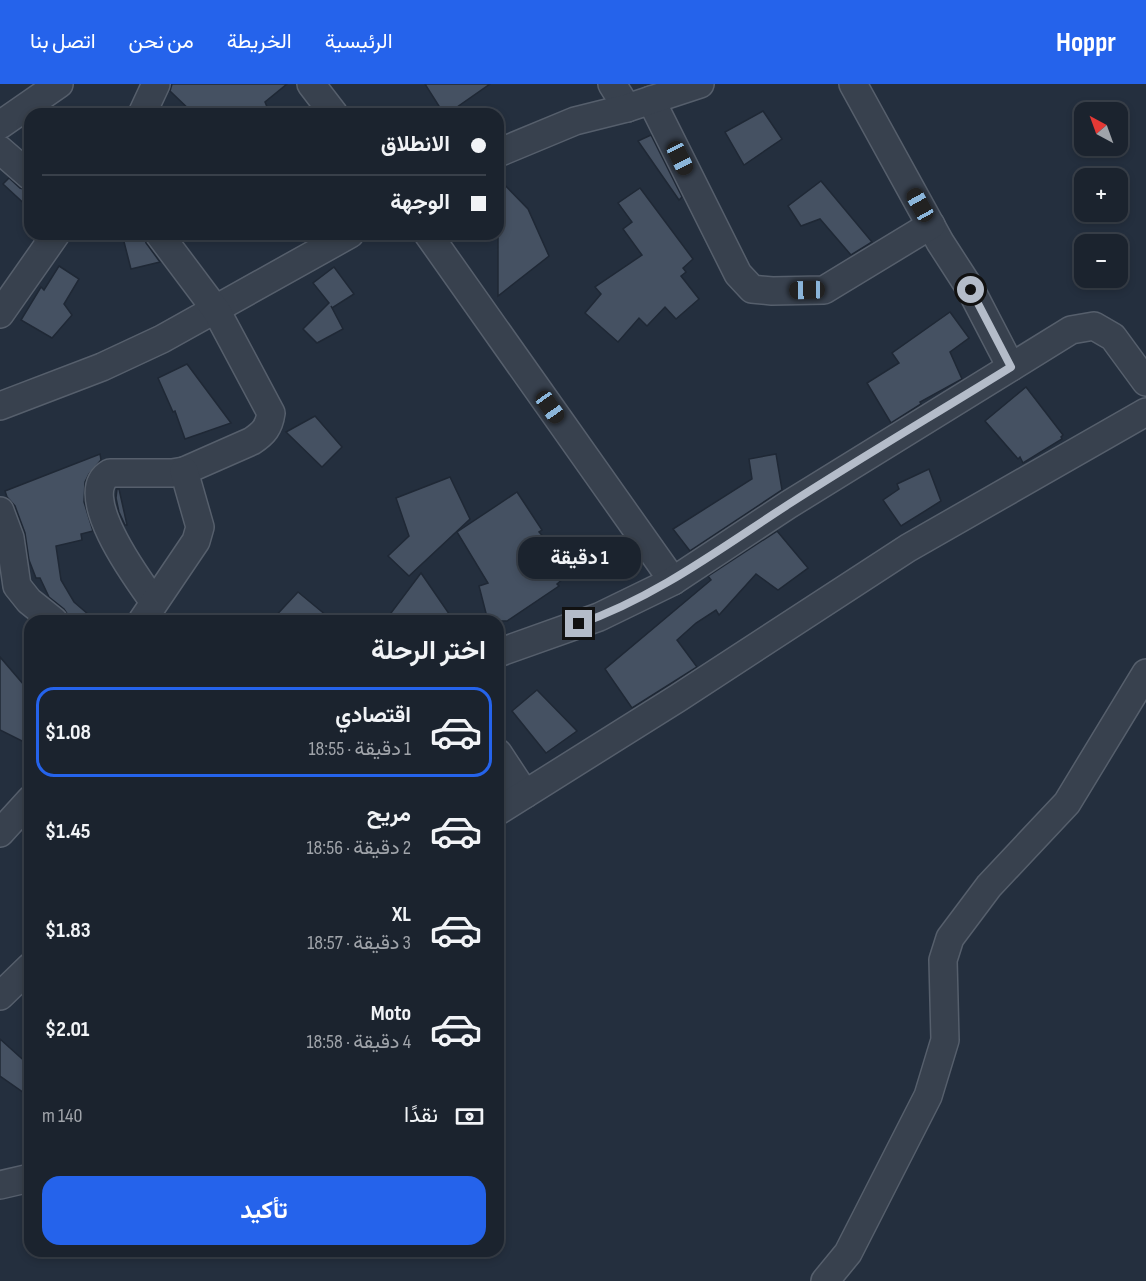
<!DOCTYPE html>
<html lang="ar">
<head>
<meta charset="utf-8">
<style>
  :root { --surface:#1b232e; --page:#282f3a; --text:#f1f3f6; --muted:#a0a4aa; --line:#39404a; --accent:#2563eb }
  body { margin:0; font-family:"Sofia Sans Condensed",Vazirmatn,sans-serif; background:var(--page); color:var(--text); direction:rtl; height:100vh; display:flex; flex-direction:column; font-size:22px; white-space:nowrap }
  * { box-sizing:border-box; margin:0 }
  p { font-size:20px; color:var(--muted) }
  .icon { flex:none; width:33px; height:33px; fill:none; stroke:currentColor; stroke-width:2; stroke-linecap:round; stroke-linejoin:round }
  .map { position:relative; flex:1; overflow:hidden; direction:ltr }
  .panel { position:absolute; left:24px; top:531px; width:480px; height:642px; display:flex; flex-direction:column; background:var(--surface); border-radius:18px; box-shadow:0 3px 9px #0003,0 0 0 2px var(--line); direction:rtl }
  .panel>* { flex:none }
  .banner { position:absolute; left:24px; top:24px; width:480px; height:132px; border-radius:18px; box-shadow:0 3px 9px #0003,0 0 0 2px var(--line); direction:rtl; display:grid; align-content:center; height:132px; padding:0 18px; background:var(--surface) }
  .needle { width:39px; rotate:319deg }
  .buttons { position:absolute; left:1074px; top:18px; display:grid; gap:12px }
  .buttons a { display:grid; place-items:center; width:54px; height:54px; border-radius:12px; background:var(--surface); box-shadow:0 3px 9px #0003,0 0 0 2px var(--line); font-size:30px }
  .end { position:absolute; width:27px; height:27px; margin:-14px; border:8px solid #b4bcc9; background:#111; box-shadow:0 0 0 3px #111 }
  .from { border-radius:50% }
  .bubble { position:absolute; height:42px; border-radius:18px; background:var(--surface); box-shadow:0 3px 9px #0003,0 0 0 2px var(--line); font-size:20px; font-weight:700; line-height:42px; text-align:center; direction:rtl }
  .car { position:absolute; width:18px; height:36px; margin:-18px -9px; border-radius:8px; box-shadow:0 0 4px 2px #0007; background:linear-gradient(#222 24%,#8ab4d8 0 40%,#222 0 76%,#8ab4d8 0 86%,#222 0) }
  .banner b { display:flex; align-items:center; gap:21px; height:57px; font-size:22px }
  .banner b+b { border-top:2px solid var(--line) }
  .banner i { width:15px; height:15px; background:var(--text) }
  ul { padding:0; list-style:none }
  li { display:flex; align-items:center; gap:18px; height:90px; margin:0 12px 9px; padding:0 6px; border:3px solid transparent; border-radius:18px }
  li div { flex:1 }
  li b { display:block; font-size:22px }
  li em { font-style:normal; font-weight:700 }
  li.current { border-color:var(--accent) }
  li>.icon { width:54px; height:54px; stroke-width:1.5 }
  h2 { padding:0 18px; font-size:27px; line-height:72px }
  .pay { display:flex; align-items:center; gap:15px; height:66px; padding:0 18px; font-size:22px }
  .pay p { margin-inline-start:auto }
  .action { display:flex; gap:12px; margin-top:auto; padding:12px 18px }
  .action a { flex:1; height:69px; border-radius:18px; background:var(--accent); color:#fff; font-size:24px; font-weight:700; line-height:69px; text-align:center }
  header { display:flex; align-items:center; gap:36px; box-sizing:border-box; height:84px; padding:0 30px; background:var(--accent); color:#fff }
  header strong { font-size:28px }
  nav { display:flex; gap:33px; margin-inline-start:auto; font-size:21px }
  .map>svg:first-child { display:block }
  .building { fill:#455162; stroke:#1f2835; stroke-width:1.5 }
  .lines { fill:none; stroke-linecap:round; stroke-linejoin:round }
  .minor-casing { stroke:#565f6c; stroke-width:30 }
  .minor { stroke:#38414e; stroke-width:27 }
  .route { stroke:#b4bcc9; stroke-width:8 }
</style>
</head>
<body>
<header>
<strong>Hoppr</strong>
<nav><a>الرئيسية</a><a>الخريطة</a><a>من نحن</a><a>اتصل بنا</a></nav>
</header>
<div class="map">
<svg width="1146" height="1197" viewBox="0 0 1146 1197">
  <rect width="100%" height="100%" fill="#242f3e"/>
  <g class="building">
    <polygon points="172,0 287,0 265,18 270,30 194,30 170,7"/>
    <polygon points="425,0 490,0 447,30 444,30"/>
    <polygon points="763,27 782,55 744,81 725,48"/>
    <polygon points="651,51 682,113 679,116 638,57"/>
    <polygon points="9,94 20,104 30,107 30,125 3,100"/>
    <polygon points="498,94 528,125 549,172 498,212"/>
    <polygon points="821,97 872,158 851,171 820,135 801,142 788,122"/>
    <polygon points="640,104 693,175 683,184 686,188 681,192 699,215 676,235 665,223 647,242 639,234 618,258 585,229 601,210 595,203 642,171 623,145 632,138 618,119"/>
    <polygon points="122,150 144,150 146,159 160,178 131,185"/>
    <polygon points="59,182 79,195 64,220 72,231 52,254 21,236 41,203 44,206"/>
    <polygon points="334,183 354,210 332,224 331,222 343,245 317,259 303,245 329,219 313,199"/>
    <polygon points="950,228 969,254 950,268 962,295 920,318 921,320 891,339 867,299 899,279 892,269"/>
    <polygon points="187,280 231,339 185,355 175,327 173,328 158,294"/>
    <polygon points="1026,303 1063,351 1061,353 1062,355 1023,379 1020,373 1018,375 985,337"/>
    <polygon points="315,332 342,363 322,383 286,348"/>
    <polygon points="100,370 101,376 89,390 85,398 84,418 93,447 81,450 82,456 56,462 61,496 74,518 96,537 69,537 68,531 64,525 49,513 40,494 36,494 29,476 25,449 15,422 7,413 5,407"/>
    <polygon points="776,370 782,406 690,467 673,445 752,395 749,375"/>
    <polygon points="929,385 941,417 901,442 883,416 899,405 897,400"/>
    <polygon points="450,393 470,435 409,492 388,472 409,452 396,414"/>
    <polygon points="117,405 119,405 127,441 125,441 119,428 116,414"/>
    <polygon points="517,408 542,446 539,448 573,486 557,500 559,502 507,537 488,537 479,502 488,499 457,448"/>
    <polygon points="777,447 808,484 778,506 756,490 719,531 716,526 696,539 677,556 697,583 632,624 605,585 711,496 708,492"/>
    <polygon points="421,489 454,537 385,537"/>
    <polygon points="298,508 333,537 271,537"/>
    <polygon points="0,573 30,608 30,661 0,646"/>
    <polygon points="537,606 577,647 546,669 512,627"/>
    <polygon points="0,955 30,982 30,1013 0,992"/>
  </g>
  <g class="lines">
    <defs>
      <g id="minor">
        <polyline points="311,0 334,30"/>
        <polyline points="612,0 627,24"/>
        <polyline points="853,0 940,158 971,206 1011,283"/>
        <polyline points="651,16 738,190 752,205 772,207 824,206 931,141"/>
        <polyline points="142,30 156,0"/>
        <polyline points="0,41 59,0"/>
        <polyline points="0,66 30,92"/>
        <polyline points="498,69 575,37 627,24 700,0"/>
        <polyline points="428,150 673,497"/>
        <polyline points="0,230 56,150"/>
        <polyline points="0,322 102,283 162,255 350,150"/>
        <polyline points="0,427 10,454 17,502 29,517 54,537"/>
        <path d="M154,518C139,497 74,410 110,389H172L184,387L252,357C264,349 269,343 271,329L216,226L159,150"/>
        <polyline points="142,537 196,457 200,443 184,387"/>
        <polyline points="498,569 599,533 673,497 788,421 1071,246 1094,242 1113,253 1146,298"/>
        <polyline points="498,669 525,710"/>
        <polyline points="498,727 678,614 908,464 1146,328"/>
        <polyline points="0,749 30,716"/>
        <polyline points="0,912 30,883"/>
        <polyline points="0,1101 30,1094"/>
        <polyline points="825,1197 848,1169 928,1012 945,956 943,876 950,854 989,802 1067,719 1146,589"/>
      </g>
    </defs>
    <use href="#minor" class="minor-casing"/>
    <use href="#minor" class="minor"/>
  </g>
  <g class="lines">
    <path class="route" d="M579,540C656,513 721,464 789,420C862,373 937,329 1011,283L971,206"/>
  </g>
</svg>
<div class="buttons">
<a><svg class="needle" viewBox="-14 -14 28 28"><path d="M0-13l5 13h-10z" fill="#e53935"/><path d="M0 13l5-13h-10z" fill="#a0a4aa"/></svg></a>
<a>+</a>
<a>−</a>
</div>
<i class="end from" style="left:971px;top:206px"></i>
<i class="end" style="left:579px;top:540px"></i>
<div class="bubble" style="left:518px;top:453px;width:123px">1 دقيقة</div>
<i class="car" style="left:680px;top:74px;rotate:154deg"></i>
<i class="car" style="left:920px;top:121px;rotate:331deg"></i>
<i class="car" style="left:807px;top:206px;rotate:269deg"></i>
<i class="car" style="left:550px;top:323px;rotate:145deg"></i>
<div class="banner">
<b><i class="from"></i>الانطلاق</b>
<b><i></i>الوجهة</b>
</div>
<section class="panel">
<h2>اختر الرحلة</h2>
<ul>
<li class="current"><svg class="icon" aria-label="car" viewBox="0 0 24 24"><path d="M5 17H2v-5l4-1 3-4h7l3 4 3 1v5h-3M9 17h6M6 11h13"/><circle cx="7" cy="17" r="2"/><circle cx="17" cy="17" r="2"/></svg><div><b>اقتصادي</b><p>1 دقيقة · 18:55</p></div><em>$1.08</em></li>
<li><svg class="icon" aria-label="car" viewBox="0 0 24 24"><path d="M5 17H2v-5l4-1 3-4h7l3 4 3 1v5h-3M9 17h6M6 11h13"/><circle cx="7" cy="17" r="2"/><circle cx="17" cy="17" r="2"/></svg><div><b>مريح</b><p>2 دقيقة · 18:56</p></div><em>$1.45</em></li>
<li><svg class="icon" aria-label="car" viewBox="0 0 24 24"><path d="M5 17H2v-5l4-1 3-4h7l3 4 3 1v5h-3M9 17h6M6 11h13"/><circle cx="7" cy="17" r="2"/><circle cx="17" cy="17" r="2"/></svg><div><b>XL</b><p>3 دقيقة · 18:57</p></div><em>$1.83</em></li>
<li><svg class="icon" aria-label="car" viewBox="0 0 24 24"><path d="M5 17H2v-5l4-1 3-4h7l3 4 3 1v5h-3M9 17h6M6 11h13"/><circle cx="7" cy="17" r="2"/><circle cx="17" cy="17" r="2"/></svg><div><b>Moto</b><p>4 دقيقة · 18:58</p></div><em>$2.01</em></li>
</ul>
<div class="pay"><svg class="icon" aria-label="cash" viewBox="0 0 24 24"><path d="M3 7h18v10H3z"/><circle cx="12" cy="12" r="2"/></svg>نقدًا<p>140 m</p></div>
<div class="action"><a>تأكيد</a></div>
</section>
</div>
</body>
</html>
